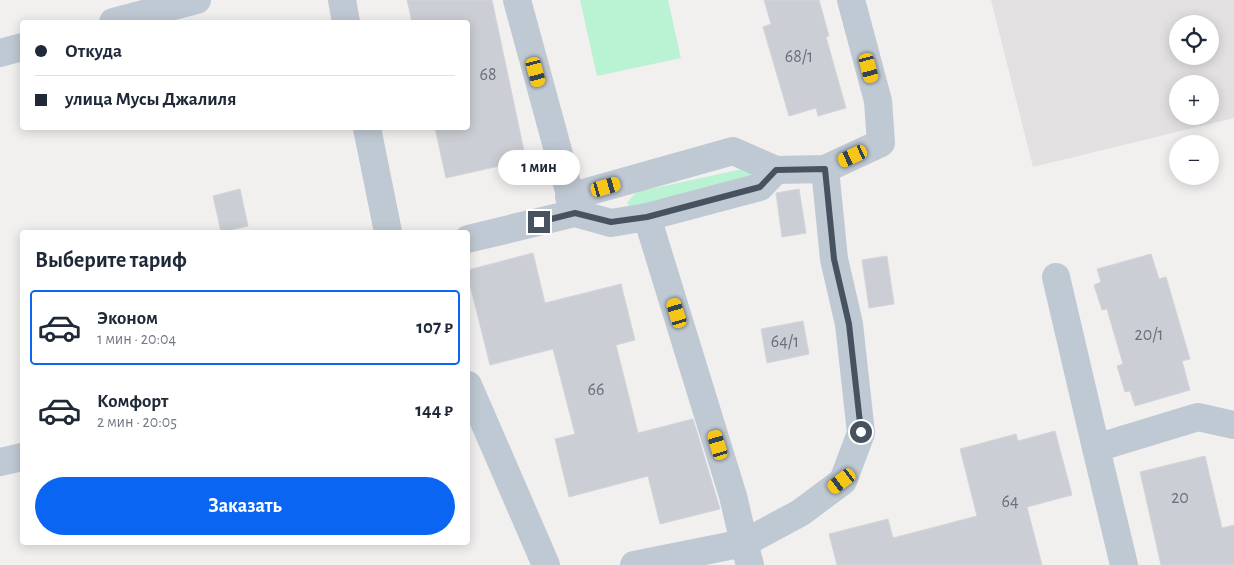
<!DOCTYPE html>
<html lang="ru">
<head>
<meta charset="utf-8">
<style>
  :root { --surface:#fff; --page:#f2f2f3; --text:#1f2937; --muted:#747a83; --line:#e0e1e3; --accent:#0965f2 }
  body { margin:0; font-family:"Alegreya Sans",sans-serif; background:var(--page); color:var(--text); height:100vh; display:flex; flex-direction:column; font-size:19px; white-space:nowrap }
  * { box-sizing:border-box; margin:0 }
  p { font-size:16px; color:var(--muted) }
  .icon { flex:none; width:28px; height:28px; fill:none; stroke:currentColor; stroke-width:2; stroke-linecap:round; stroke-linejoin:round }
  .map { position:relative; flex:1; overflow:hidden }
  .side { position:absolute; left:20px; top:230px; width:450px; height:315px; display:flex; flex-direction:column; background:var(--surface); border-radius:5px; box-shadow:0 2px 12px #0003 }
  .side>* { flex:none }
  .hud { position:absolute; left:20px; top:20px; width:450px; height:110px; border-radius:5px; box-shadow:0 2px 12px #0003; display:grid; align-content:center; height:110px; padding:0 15px; background:var(--surface) }
  .controls { position:absolute; left:1169px; top:15px; display:grid; gap:10px }
  .controls a { display:grid; place-items:center; width:50px; height:50px; border-radius:50%; background:var(--surface); box-shadow:0 2px 12px #0003; font-size:25px }
  .end { position:absolute; width:22px; height:22px; margin:-11px; border:6px solid #46525f; background:#fff; box-shadow:0 0 0 2px #fff }
  .from { border-radius:50% }
  .bubble { position:absolute; height:35px; border-radius:18px; background:var(--surface); box-shadow:0 2px 12px #0003; font-size:16px; font-weight:700; line-height:35px; text-align:center }
  .car { position:absolute; width:15px; height:30px; margin:-15px -8px; border-radius:6px; box-shadow:0 0 4px 1px #0007; background:linear-gradient(#f5c518 24%,#345 0 40%,#f5c518 0 76%,#345 0 86%,#f5c518 0) }
  .hud b { display:flex; align-items:center; gap:18px; height:48px; font-size:19px }
  .hud b+b { border-top:1px solid var(--line) }
  .hud i { width:12px; height:12px; background:var(--text) }
  ul { padding:0; list-style:none }
  li { display:flex; align-items:center; gap:15px; height:75px; margin:0 10px 8px; padding:0 5px; border:2px solid transparent; border-radius:5px }
  li div { flex:1 }
  li b { display:block; font-size:19px }
  li em { font-style:normal; font-weight:700 }
  li.on { border-color:var(--accent) }
  li>.icon { width:45px; height:45px; stroke-width:1.5 }
  h2 { padding:0 15px; font-size:22px; line-height:60px }
  .action { display:flex; gap:10px; margin-top:auto; padding:10px 15px }
  .action a { flex:1; height:58px; border-radius:30px; background:var(--accent); color:#fff; font-size:20px; font-weight:700; line-height:58px; text-align:center }
  .map>svg:first-child { display:block }
  .education { fill:#e3e0e1; fill-rule:evenodd }
  .green { fill:#baf3d3 }
  .building { fill:#cbced4; stroke:#d3d5db }
  .lines { fill:none; stroke-linecap:round; stroke-linejoin:round }
  .minor { stroke:#bfc9d3; stroke-width:28 }
  .route { stroke:#46525f; stroke-width:6 }
  .labels { text-anchor:middle; dominant-baseline:central; stroke-width:4; stroke-linejoin:round; paint-order:stroke }
  .number-label { font-size:18px; fill:#67717c }
</style>
</head>
<body>
<div class="map">
<svg width="1234" height="565" viewBox="0 0 1234 565">
  <rect width="100%" height="100%" fill="#f2efef"/>
  <path class="education" d="M991,0H1234V118L1033,167ZM1178,24H1210V56H1178ZM1178,84H1210V116H1178Z"/>
  <g class="green">
    <polygon points="580,0 668,0 681,58 597,76"/>
    <polygon points="752,167 750,182 632,210 627,203 636,192"/>
  </g>
  <g class="building">
    <polygon points="407,0 492,0 526,160 446,178 435,128 468,128 468,22 412,22"/>
    <polygon points="764,0 819,0 829,36 826,37 846,108 818,116 816,108 789,116 763,27 771,24"/>
    <polygon points="240,189 248,226 221,232 213,196"/>
    <polygon points="799,189 806,233 782,237 776,193"/>
    <polygon points="533,253 545,303 621,284 635,340 616,345 638,433 693,419 720,509 660,524 648,476 569,497 555,439 575,434 553,349 490,365 468,277 468,270"/>
    <polygon points="1151,254 1159,279 1166,277 1190,359 1182,361 1190,390 1135,406 1130,391 1125,392 1117,366 1123,364 1107,309 1102,310 1094,285 1101,282 1097,269"/>
    <polygon points="887,256 894,304 869,308 862,260"/>
    <polygon points="803,321 809,354 767,363 761,329"/>
    <polygon points="1055,431 1072,495 1027,507 1042,565 837,565 829,534 888,519 893,538 977,516 960,449 1016,434 1018,441"/>
    <polygon points="1205,456 1222,528 1234,525 1234,565 1161,565 1140,472"/>
  </g>
  <g class="lines">
    <g class="minor">
      <polyline points="342,0 346,22"/>
      <polyline points="517,0 575,213"/>
      <polyline points="113,22 197,0"/>
      <polyline points="0,53 22,47"/>
      <polyline points="367,128 388,232"/>
      <polyline points="776,170 825,169 881,143 878,101 851,0"/>
      <polyline points="569,197 733,151 776,170 760,187 647,217"/>
      <polyline points="468,239 575,213 611,223 647,217 733,496 744,543 800,513 843,481 861,433 849,324 834,259 825,169"/>
      <polyline points="1056,277 1096,448"/>
      <polyline points="468,385 546,565"/>
      <polyline points="0,462 22,457"/>
      <polyline points="634,565 744,543 750,565"/>
      <polyline points="1124,565 1096,448 1198,417 1234,425"/>
    </g>
  </g>
  <g class="lines">
    <polyline class="route" points="539,222 575,213 611,222 647,217 760,187 776,170 825,169 834,259 849,324 861,432"/>
  </g>
  <g class="labels">
    <g class="number-label">
      <text x="799" y="57">68/1</text>
      <text x="488" y="75">68</text>
      <text x="1149" y="335">20/1</text>
      <text x="785" y="342">64/1</text>
      <text x="596" y="390">66</text>
      <text x="1180" y="498">20</text>
      <text x="1010" y="502">64</text>
    </g>
  </g>
</svg>
<div class="controls">
<a><svg class="icon" aria-label="locate" viewBox="0 0 24 24"><circle cx="12" cy="12" r="6"/><path d="M12 2v4M12 18v4M2 12h4M18 12h4"/></svg></a>
<a>+</a>
<a>−</a>
</div>
<i class="end from" style="left:861px;top:432px"></i>
<i class="end" style="left:539px;top:222px"></i>
<div class="bubble" style="left:498px;top:150px;width:82px">1 мин</div>
<i class="car" style="left:869px;top:68px;rotate:165deg"></i>
<i class="car" style="left:536px;top:72px;rotate:165deg"></i>
<i class="car" style="left:853px;top:156px;rotate:245deg"></i>
<i class="car" style="left:606px;top:187px;rotate:74deg"></i>
<i class="car" style="left:677px;top:313px;rotate:343deg"></i>
<i class="car" style="left:718px;top:445px;rotate:343deg"></i>
<i class="car" style="left:842px;top:481px;rotate:233deg"></i>
<div class="hud">
<b><i class="from"></i>Откуда</b>
<b><i></i>улица Мусы Джалиля</b>
</div>
<section class="side">
<h2>Выберите тариф</h2>
<ul>
<li class="on"><svg class="icon" aria-label="car" viewBox="0 0 24 24"><path d="M5 17H2v-5l4-1 3-4h7l3 4 3 1v5h-3M9 17h6M6 11h13"/><circle cx="7" cy="17" r="2"/><circle cx="17" cy="17" r="2"/></svg><div><b>Эконом</b><p>1 мин · 20:04</p></div><em>107 ₽</em></li>
<li><svg class="icon" aria-label="car" viewBox="0 0 24 24"><path d="M5 17H2v-5l4-1 3-4h7l3 4 3 1v5h-3M9 17h6M6 11h13"/><circle cx="7" cy="17" r="2"/><circle cx="17" cy="17" r="2"/></svg><div><b>Комфорт</b><p>2 мин · 20:05</p></div><em>144 ₽</em></li>
</ul>
<div class="action"><a>Заказать</a></div>
</section>
</div>
</body>
</html>
